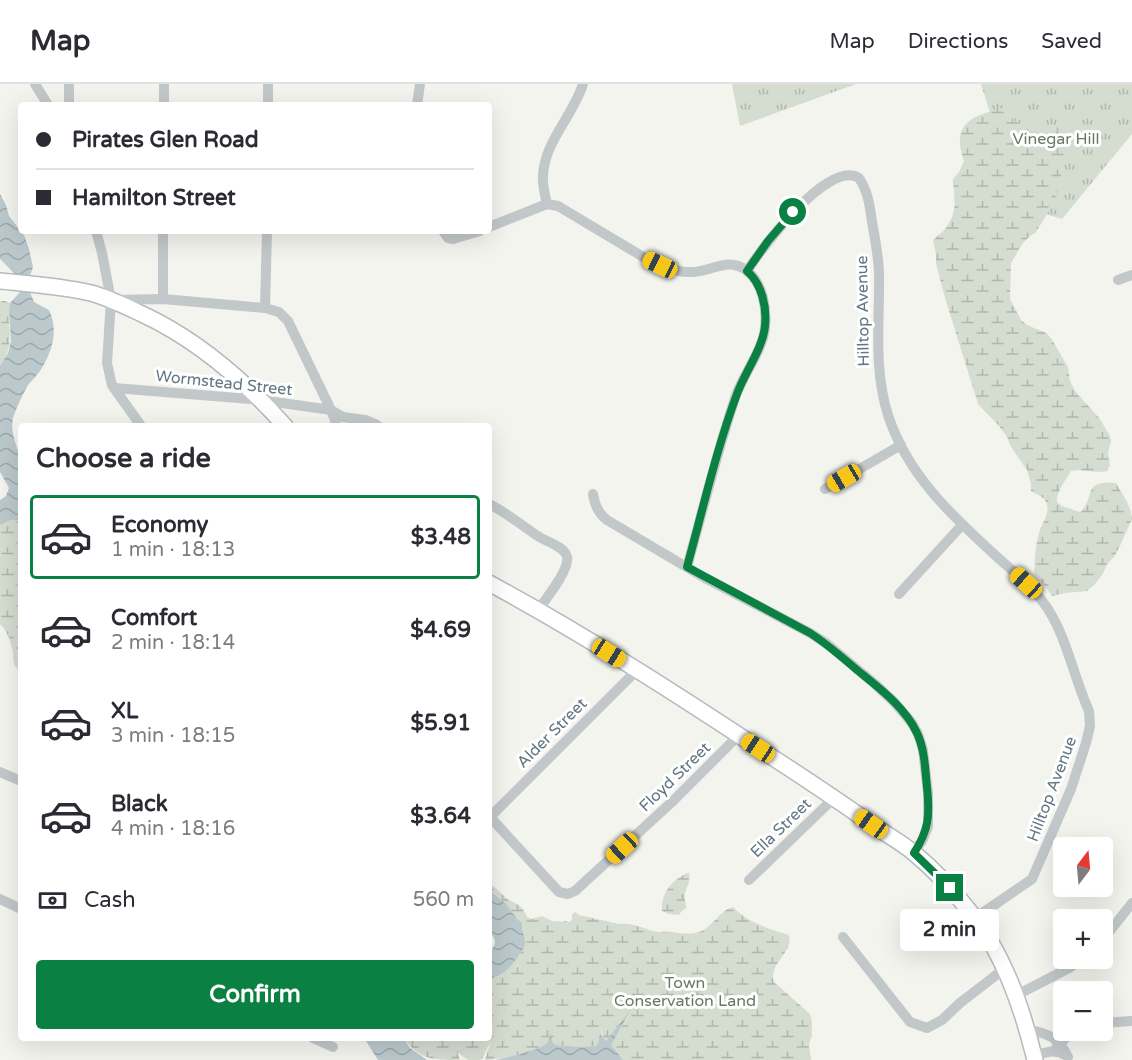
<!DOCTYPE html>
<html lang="en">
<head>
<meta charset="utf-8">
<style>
  :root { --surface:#fff; --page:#f7f7f7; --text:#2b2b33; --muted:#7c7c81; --line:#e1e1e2; --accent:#0b8043 }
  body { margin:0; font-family:"Varela Round",sans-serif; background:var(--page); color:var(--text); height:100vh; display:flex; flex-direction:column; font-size:22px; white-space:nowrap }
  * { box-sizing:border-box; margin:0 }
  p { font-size:20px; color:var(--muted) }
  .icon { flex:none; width:33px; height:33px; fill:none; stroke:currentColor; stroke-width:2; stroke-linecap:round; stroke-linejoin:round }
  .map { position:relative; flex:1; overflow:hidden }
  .panel { position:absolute; left:18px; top:339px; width:474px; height:618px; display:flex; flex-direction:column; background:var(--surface); border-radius:6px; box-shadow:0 6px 24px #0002 }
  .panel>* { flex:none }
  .top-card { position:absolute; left:18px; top:18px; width:474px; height:132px; border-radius:6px; box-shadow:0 6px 24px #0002; display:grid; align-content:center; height:132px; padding:0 18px; background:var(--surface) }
  .needle { width:39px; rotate:16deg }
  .controls { position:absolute; left:1053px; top:753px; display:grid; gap:12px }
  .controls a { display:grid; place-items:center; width:60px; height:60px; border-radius:6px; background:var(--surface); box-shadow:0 6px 24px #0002; font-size:30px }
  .end { position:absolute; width:27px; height:27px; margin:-14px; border:8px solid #0b8043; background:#fff; box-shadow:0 0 0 3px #fff }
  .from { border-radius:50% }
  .bubble { position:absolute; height:42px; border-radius:6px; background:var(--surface); box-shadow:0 6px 24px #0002; font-size:20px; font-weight:700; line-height:42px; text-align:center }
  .car { position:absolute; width:18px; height:36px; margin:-18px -9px; border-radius:8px; box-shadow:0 0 4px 2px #0007; background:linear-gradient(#f5c518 24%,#345 0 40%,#f5c518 0 76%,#345 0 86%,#f5c518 0) }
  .top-card b { display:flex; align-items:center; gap:21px; height:57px; font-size:22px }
  .top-card b+b { border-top:2px solid var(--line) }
  .top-card i { width:15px; height:15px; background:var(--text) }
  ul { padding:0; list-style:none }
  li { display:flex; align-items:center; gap:18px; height:84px; margin:0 12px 9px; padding:0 6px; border:3px solid transparent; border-radius:6px }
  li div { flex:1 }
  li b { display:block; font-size:22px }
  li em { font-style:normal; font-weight:700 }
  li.active { border-color:var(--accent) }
  li>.icon { width:54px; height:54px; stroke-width:1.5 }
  h2 { padding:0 18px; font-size:27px; line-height:72px }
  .pay { display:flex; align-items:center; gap:15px; height:66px; padding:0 18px; font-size:22px }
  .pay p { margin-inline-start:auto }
  .button { display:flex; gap:12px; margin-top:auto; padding:12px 18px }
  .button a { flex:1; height:69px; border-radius:6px; background:var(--accent); color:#fff; font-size:24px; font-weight:700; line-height:69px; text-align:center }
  header { display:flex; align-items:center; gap:36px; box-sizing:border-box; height:84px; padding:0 30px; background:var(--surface); border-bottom:2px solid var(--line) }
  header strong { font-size:28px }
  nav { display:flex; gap:33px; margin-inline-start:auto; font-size:21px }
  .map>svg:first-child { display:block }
  .grass { fill:url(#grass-tufts) }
  .wetland { fill:url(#wetland-marsh) }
  .water { fill:url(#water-waves) }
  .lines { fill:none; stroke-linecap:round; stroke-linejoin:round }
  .secondary-casing { stroke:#b4babe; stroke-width:18 }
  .minor { stroke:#c2c7c9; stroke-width:10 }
  .secondary { stroke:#fff; stroke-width:15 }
  .route { stroke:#0b8043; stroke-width:8 }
  .labels { text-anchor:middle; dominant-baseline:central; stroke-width:6; stroke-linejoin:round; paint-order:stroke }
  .park-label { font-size:16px; fill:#667a5f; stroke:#fff }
  .street-label { font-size:16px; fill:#607683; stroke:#fff }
</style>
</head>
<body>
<header>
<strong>Map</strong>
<nav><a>Map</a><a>Directions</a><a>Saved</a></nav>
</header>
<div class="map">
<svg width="1132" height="976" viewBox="0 0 1132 976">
  <defs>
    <pattern id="grass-tufts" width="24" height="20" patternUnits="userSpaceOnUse" patternTransform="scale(1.5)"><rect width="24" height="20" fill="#d5dcd0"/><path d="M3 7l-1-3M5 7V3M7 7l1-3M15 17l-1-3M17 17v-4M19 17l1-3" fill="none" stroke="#b0b7ae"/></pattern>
    <pattern id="wetland-marsh" width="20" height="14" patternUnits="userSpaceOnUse" patternTransform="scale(1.5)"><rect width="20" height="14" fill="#d5dcd0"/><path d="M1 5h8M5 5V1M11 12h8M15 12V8" fill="none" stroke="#b0b7ae"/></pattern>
    <pattern id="water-waves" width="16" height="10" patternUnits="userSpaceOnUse" patternTransform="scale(1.5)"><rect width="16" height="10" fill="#bbc9cd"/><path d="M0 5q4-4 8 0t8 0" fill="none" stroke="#9ba8ac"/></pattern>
  </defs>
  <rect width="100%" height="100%" fill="#f4f4ef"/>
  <g class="grass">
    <polygon points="732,0 856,0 740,42"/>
    <polygon points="981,0 1132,0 1132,50 1062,135 1019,122"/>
  </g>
  <g class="wetland">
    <path d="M1002,24C1008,27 1008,30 1012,34C1019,41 1029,48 1038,47C1045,46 1051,43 1058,43L1066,52L1068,60L1059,102L1056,112L1046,132L1036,148L1029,153L1023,159L1011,179L1010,215L1021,236L1027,241L1046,249L1051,254L1068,283L1070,297L1075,307L1100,335L1110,352L1111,357L1108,369L1110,381L1107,387C1095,390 1083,384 1071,387C1066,396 1056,408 1057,418L1062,422L1080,428C1096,415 1081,395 1116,399C1122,410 1131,421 1132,435L1120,462L1114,473L1107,480L1103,490L1094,501L1087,507L1065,509L1052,512L1045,502L1034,490C1035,475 1035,460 1040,446C1043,437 1051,428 1046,418C1044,412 1035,410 1031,407V400L1027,386L1011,363L1007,353L999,342L978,320L945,214L936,180V170L933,157C936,152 940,151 944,146C959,128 954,116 953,95L959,88L964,77C951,41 970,32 1002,24Z"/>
    <path d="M0,217H5L10,219C6,243 17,259 0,282Z"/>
    <path d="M11,436H21V585H18L14,581C13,566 11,551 0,540V441Z"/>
    <path d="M687,789H689C691,798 687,801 685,809C684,814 686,819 686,824L681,828L679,831L669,830L662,827C661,809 671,797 687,789Z"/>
    <path d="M489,799C496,803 503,812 509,816C519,821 522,821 527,833L532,835L542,832L552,837L562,838L565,837L569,838L572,836V831L575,828L579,831L619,840C630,839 641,843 652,847C658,849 664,847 671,848C681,849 689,851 699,848C713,843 719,827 733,823C748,839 769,845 789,851C793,870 768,880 774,898L810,930L812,938V951L809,960L811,976H623L610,961L630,930L606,957C601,953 603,948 600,942L599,957L596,962L582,963L556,961L553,959L550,951C549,955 549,958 546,960C538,968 497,976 485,976L491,957L482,975L480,976H468L457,968L460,976C432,976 421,976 403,954H489V895L501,890L514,878L524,863V850L521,841L499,813L489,805Z"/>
  </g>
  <g class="water">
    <polygon points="0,110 6,121 9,132 24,151 29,165 33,183 30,192 18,193 0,175"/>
    <path d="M20,208H30L34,218L49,226C59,247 52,268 40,287C37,292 32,296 28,301C23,310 18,320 14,331C8,349 19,363 21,380C23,398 21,418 21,436H11L0,441V416L6,412L9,404L0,388V282L8,269L11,257L9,226L10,219Z"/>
    <path d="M489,805L506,820L517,835L522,839C521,846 525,851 525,858C525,864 522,866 519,871C511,883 504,891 489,895V868C498,860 496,855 489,847Z"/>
    <path d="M631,926L611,961L623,976H496C507,973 542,966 548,958C549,956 550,951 550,948L553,959L556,961L582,963L596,962L599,957L600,940L601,951L606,957Z"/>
    <polygon points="364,954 403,954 410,964 427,976 378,976"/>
  </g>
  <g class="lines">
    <defs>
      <g id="secondary">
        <path d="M0,197C30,200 61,202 91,209C109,214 125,222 142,230C198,256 244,296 285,342"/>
        <path d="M489,499C587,552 681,613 775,675C809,697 843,720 876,743C889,752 902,759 914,769C932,784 952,805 967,824C1003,867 1022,923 1035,976"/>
      </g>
    </defs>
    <use href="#secondary" class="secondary-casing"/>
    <g class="minor">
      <polyline points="35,0 48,21"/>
      <polyline points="69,0 69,21"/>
      <polyline points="164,21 164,0"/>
      <polyline points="268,21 268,0"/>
      <polyline points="417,21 420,0"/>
      <path d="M547,120L558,122L645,174C660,181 676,189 693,188C713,187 727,173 746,186C763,198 767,225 765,244C763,265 744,290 736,311C717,368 703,426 687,483"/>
      <path d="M547,120C545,110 542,101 543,91C545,57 573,32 583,0"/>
      <polyline points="489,143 547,120"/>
      <polyline points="96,147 102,169 111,216 107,279 112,301 141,342"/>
      <polyline points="267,147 265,224 279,228 288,237 331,326 337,342"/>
      <polyline points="443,147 448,154 453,155 480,147"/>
      <path d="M747,187C762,164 828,75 859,94C868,107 870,123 872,138C875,154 878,170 879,187C880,236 873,284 888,331C907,390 951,431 995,471C1011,486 1030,500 1043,518C1066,548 1073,592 1089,627L1090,642L1086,659L1071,705L1032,795L975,834"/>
      <polyline points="1118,196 1132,191"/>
      <polyline points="163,215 163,147"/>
      <polyline points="114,216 163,215 265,224"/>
      <polyline points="114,304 261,316 331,326 343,333 365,336 375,340 378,342"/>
      <polyline points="825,405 901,361"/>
      <path d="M593,410C595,421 598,429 607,436L705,494L810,549L826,559L875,600L894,618L912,639L918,650L923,666L928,709V743L922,757L913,769"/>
      <path d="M489,420C508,429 523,443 541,454C548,458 565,463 567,473C570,485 546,515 538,526"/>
      <polyline points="899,510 962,441"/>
      <polyline points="637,586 490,733 559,808 568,810 575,807 674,716 739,651"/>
      <polyline points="0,688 21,697"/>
      <polyline points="749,796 834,714"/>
      <polyline points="0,815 21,825"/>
      <polyline points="843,853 910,938 927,944 942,936 960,919 1004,885"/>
      <polyline points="1102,857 1132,819"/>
      <polyline points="1015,912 1069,884 1084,874"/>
      <polyline points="1102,939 1132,937"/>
      <path d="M1027,945C1048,950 1058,952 1068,973C1056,964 1047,968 1034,972"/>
      <polyline points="313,954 333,963"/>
      <polyline points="1056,964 1073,946"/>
    </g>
    <use href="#secondary" class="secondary"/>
  </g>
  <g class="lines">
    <path class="route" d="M793,128L768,157L747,187C762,200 767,223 765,242C763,264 745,288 737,310C716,366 703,425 687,483L810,549C827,560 842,573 857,586C879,604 905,623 917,649C925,666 925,685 927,703C930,731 929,746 914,769L950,804"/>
  </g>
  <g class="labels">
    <g class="park-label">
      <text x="1056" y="55">Vinegar Hill</text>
      <text x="685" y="899">Town<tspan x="685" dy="18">Conservation Land</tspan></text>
    </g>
    <g class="street-label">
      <text transform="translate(863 227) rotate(-91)">Hilltop Avenue</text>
      <text transform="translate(224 299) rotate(6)">Wormstead Street</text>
      <text transform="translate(552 649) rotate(-45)">Alder Street</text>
      <text transform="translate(675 693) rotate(-44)">Floyd Street</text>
      <text transform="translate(1052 705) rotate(-69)">Hilltop Avenue</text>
      <text transform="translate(781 744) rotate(-44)">Ella Street</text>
    </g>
  </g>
</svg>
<div class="controls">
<a><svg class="needle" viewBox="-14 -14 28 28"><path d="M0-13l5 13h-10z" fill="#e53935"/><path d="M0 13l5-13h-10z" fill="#7c7c81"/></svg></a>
<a>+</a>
<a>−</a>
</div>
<i class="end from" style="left:793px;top:128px"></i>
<i class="end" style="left:950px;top:804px"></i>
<div class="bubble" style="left:900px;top:825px;width:99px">2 min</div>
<i class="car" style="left:660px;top:181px;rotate:295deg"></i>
<i class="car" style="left:844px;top:394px;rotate:240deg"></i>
<i class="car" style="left:1026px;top:499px;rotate:312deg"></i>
<i class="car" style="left:609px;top:569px;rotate:122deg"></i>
<i class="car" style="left:758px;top:664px;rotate:303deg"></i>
<i class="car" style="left:871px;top:740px;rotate:305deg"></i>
<i class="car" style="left:622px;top:764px;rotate:227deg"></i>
<div class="top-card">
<b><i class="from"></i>Pirates Glen Road</b>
<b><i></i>Hamilton Street</b>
</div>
<section class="panel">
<h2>Choose a ride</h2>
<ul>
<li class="active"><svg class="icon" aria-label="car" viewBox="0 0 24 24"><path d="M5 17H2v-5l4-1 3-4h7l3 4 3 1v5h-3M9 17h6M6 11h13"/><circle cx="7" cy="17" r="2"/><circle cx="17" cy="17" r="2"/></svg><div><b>Economy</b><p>1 min · 18:13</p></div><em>$3.48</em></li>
<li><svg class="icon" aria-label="car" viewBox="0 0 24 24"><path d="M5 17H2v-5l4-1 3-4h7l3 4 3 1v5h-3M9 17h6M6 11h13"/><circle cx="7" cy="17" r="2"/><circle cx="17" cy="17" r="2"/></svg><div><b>Comfort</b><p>2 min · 18:14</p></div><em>$4.69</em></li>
<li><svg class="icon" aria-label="car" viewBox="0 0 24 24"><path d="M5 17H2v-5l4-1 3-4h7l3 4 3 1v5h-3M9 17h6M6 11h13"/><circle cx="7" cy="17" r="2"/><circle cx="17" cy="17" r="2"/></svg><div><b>XL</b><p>3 min · 18:15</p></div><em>$5.91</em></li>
<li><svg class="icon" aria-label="car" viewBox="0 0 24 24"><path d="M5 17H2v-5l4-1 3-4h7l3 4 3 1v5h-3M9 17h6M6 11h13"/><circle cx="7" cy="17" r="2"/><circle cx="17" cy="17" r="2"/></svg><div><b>Black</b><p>4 min · 18:16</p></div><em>$3.64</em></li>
</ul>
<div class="pay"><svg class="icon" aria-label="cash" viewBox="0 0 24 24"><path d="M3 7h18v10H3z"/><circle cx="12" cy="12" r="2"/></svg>Cash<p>560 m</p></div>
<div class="button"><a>Confirm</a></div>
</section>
</div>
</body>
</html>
